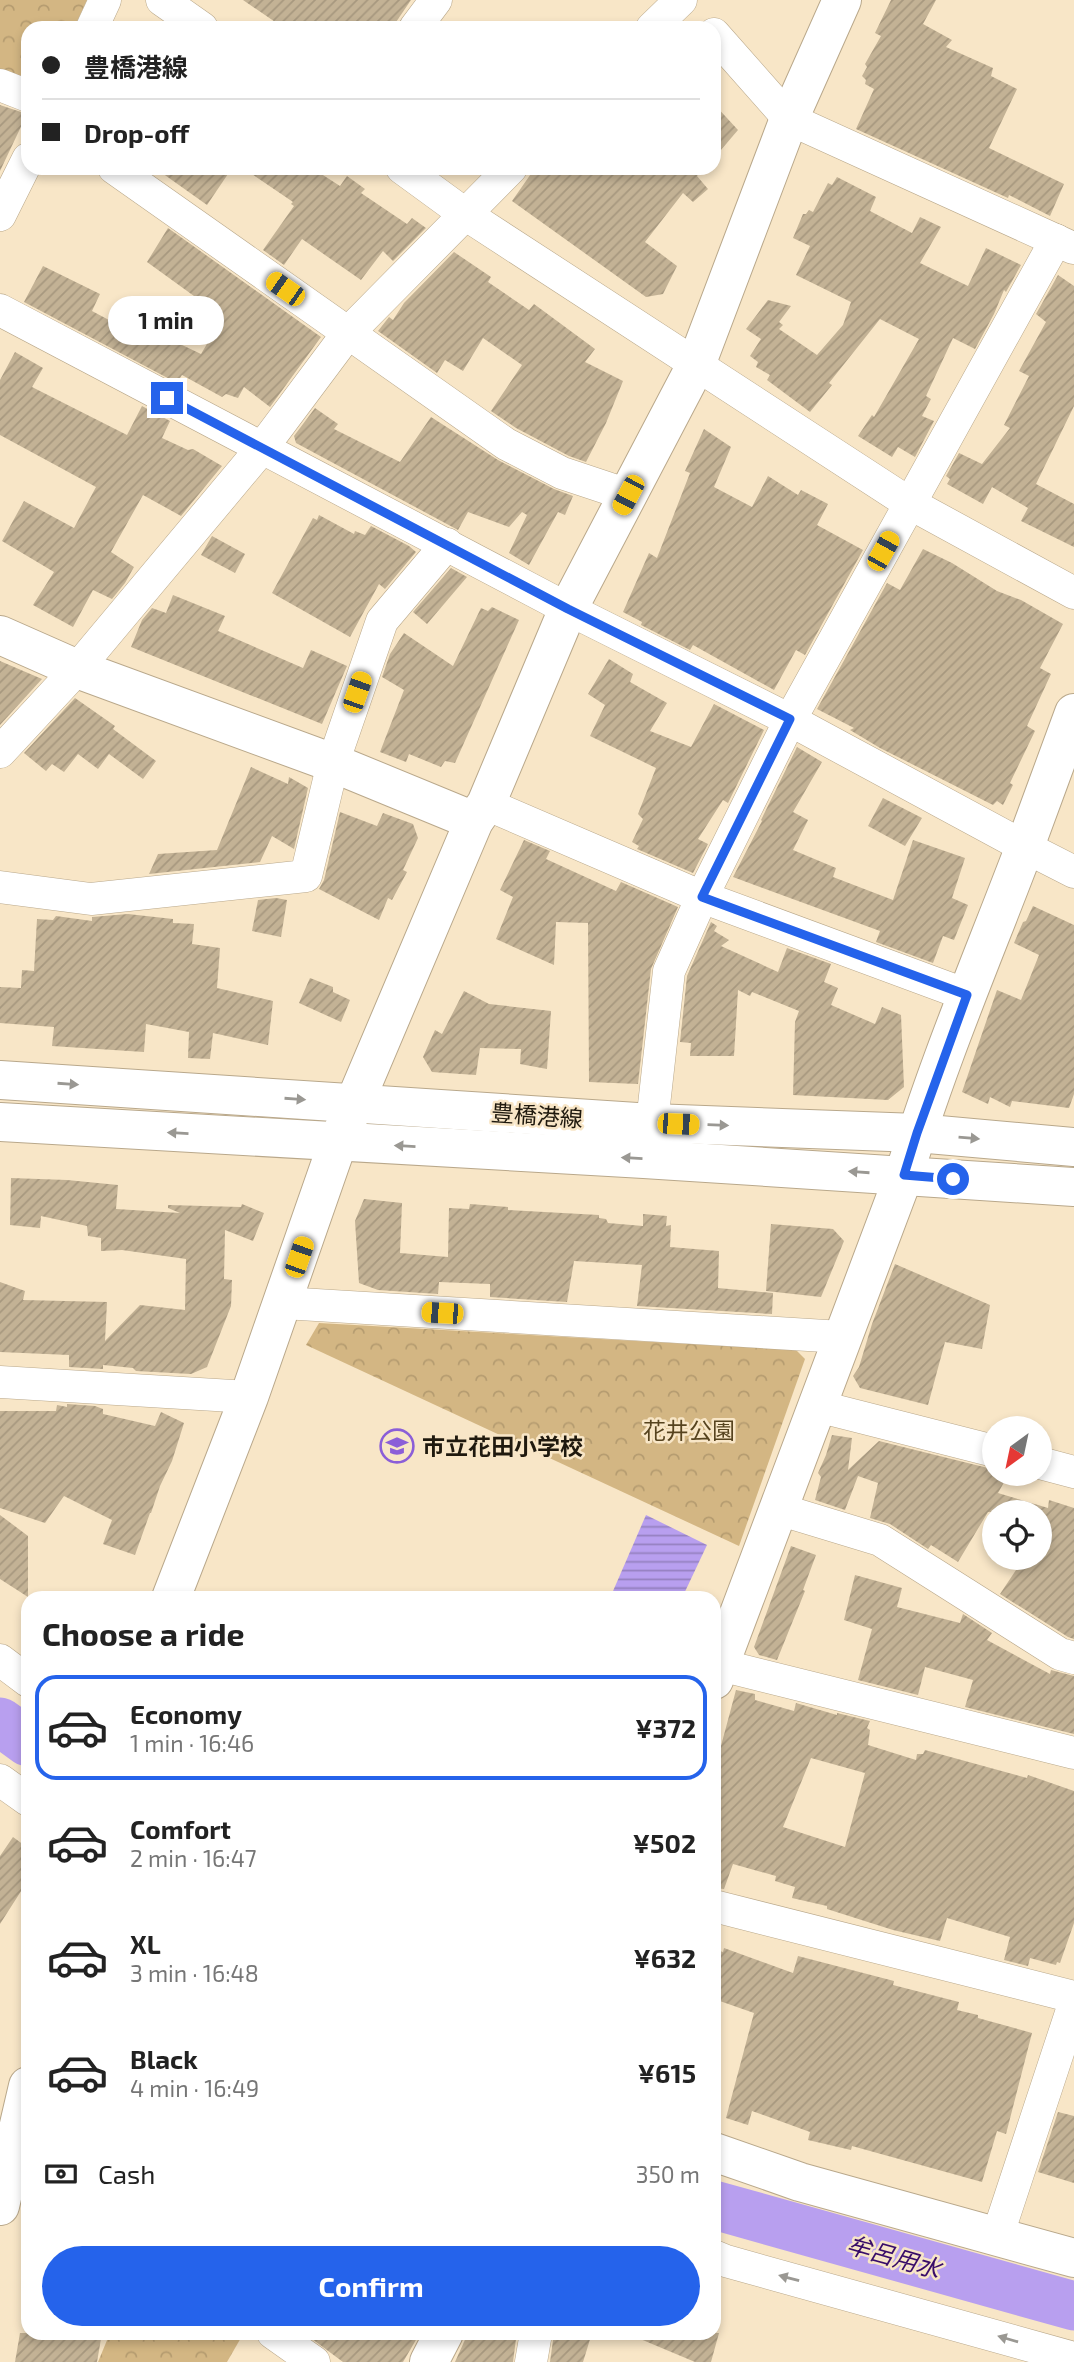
<!DOCTYPE html>
<html lang="en">
<head>
<meta charset="utf-8">
<style>
  :root { --surface:#fff; --page:#f2f2f2; --text:#222; --muted:#767676; --line:#e0e0e0; --accent:#2563eb }
  body { margin:0; font-family:"Exo 2","Noto Sans JP",sans-serif; background:var(--page); color:var(--text); height:100vh; display:flex; flex-direction:column; font-size:26px; white-space:nowrap }
  * { box-sizing:border-box; margin:0 }
  p { font-size:23px; color:var(--muted) }
  .icon { flex:none; width:38px; height:38px; fill:none; stroke:currentColor; stroke-width:2; stroke-linecap:round; stroke-linejoin:round }
  .map { position:relative; flex:1; overflow:hidden }
  .side { position:absolute; left:21px; top:1591px; width:700px; height:749px; display:flex; flex-direction:column; background:var(--surface); border-radius:21px; box-shadow:0 4px 10px #0003 }
  .side>* { flex:none }
  .guide { position:absolute; left:21px; top:21px; width:700px; height:154px; border-radius:21px; box-shadow:0 4px 10px #0003; display:grid; align-content:center; height:154px; padding:0 21px; background:var(--surface) }
  .needle { width:46px; rotate:213deg }
  .controls { position:absolute; left:982px; top:1416px; display:grid; gap:14px }
  .controls a { display:grid; place-items:center; width:70px; height:70px; border-radius:50%; background:var(--surface); box-shadow:0 4px 10px #0003; font-size:35px }
  .end { position:absolute; width:32px; height:32px; margin:-16px; border:9px solid #2563eb; background:#fff; box-shadow:0 0 0 4px #fff }
  .from { border-radius:50% }
  .bubble { position:absolute; height:49px; border-radius:24px; background:var(--surface); box-shadow:0 4px 10px #0003; font-size:23px; font-weight:700; line-height:49px; text-align:center }
  .car { position:absolute; width:21px; height:42px; margin:-21px -10px; border-radius:9px; box-shadow:0 0 5px 2px #0007; background:linear-gradient(#f5c518 24%,#345 0 40%,#f5c518 0 76%,#345 0 86%,#f5c518 0) }
  .guide b { display:flex; align-items:center; gap:24px; height:66px; font-size:26px }
  .guide b+b { border-top:2px solid var(--line) }
  .guide i { width:18px; height:18px; background:var(--text) }
  ul { padding:0; list-style:none }
  li { display:flex; align-items:center; gap:21px; height:105px; margin:0 14px 10px; padding:0 7px; border:4px solid transparent; border-radius:21px }
  li div { flex:1 }
  li b { display:block; font-size:26px }
  li em { font-style:normal; font-weight:700 }
  li.active { border-color:var(--accent) }
  li>.icon { width:63px; height:63px; stroke-width:1.5 }
  h2 { padding:0 21px; font-size:32px; line-height:84px }
  .pay { display:flex; align-items:center; gap:18px; height:77px; padding:0 21px; font-size:26px }
  .pay p { margin-inline-start:auto }
  .button { display:flex; gap:14px; margin-top:auto; padding:14px 21px }
  .button a { flex:1; height:80px; border-radius:42px; background:var(--accent); color:#fff; font-size:28px; font-weight:700; line-height:80px; text-align:center }
  .map>svg:first-child { display:block }
  .park { fill:url(#park-crowns) }
  .water { fill:url(#water-rules) }
  .lines { fill:none; stroke-linecap:round; stroke-linejoin:round }
  .river { stroke:#b89fef; stroke-width:49 }
  .building { fill:url(#building-hatch); fill-rule:evenodd }
  .minor-casing { stroke:#b9a88b; stroke-width:33 }
  .tertiary-casing { stroke:#b9a88b; stroke-width:40 }
  .secondary-casing { stroke:#b9a88b; stroke-width:40 }
  .minor { stroke:#fff; stroke-width:32 }
  .tertiary { stroke:#fff; stroke-width:38 }
  .secondary { stroke:#fff; stroke-width:38 }
  .oneway { fill:#9a9893 }
  .route { stroke:#2563eb; stroke-width:9 }
  .labels { text-anchor:middle; dominant-baseline:central; stroke-width:5; stroke-linejoin:round; paint-order:stroke }
  .street-label { font-size:23px; fill:#1f190e; stroke:#f8e6c7 }
  .park-label { font-size:23px; fill:#56431f; stroke:#f8e6c7 }
  .poi-label { font-size:23px; font-weight:bold; fill:#1f190e; stroke:#f8e6c7; text-anchor:start }
  .water-label { font-size:24px; font-style:italic; fill:#380c69; stroke:#f8e6c7 }
</style>
</head>
<body>
<div class="map">
<svg width="1074" height="2362" viewBox="0 0 1074 2362">
  <defs>
    <pattern id="park-crowns" width="20" height="18" patternUnits="userSpaceOnUse" patternTransform="scale(1.75)"><rect width="20" height="18" fill="#d3b683"/><path d="M2 6a3 3 0 1 1 6 0M12 15a3 3 0 1 1 6 0" fill="none" stroke="#b59c70"/></pattern>
    <pattern id="water-rules" width="6" height="5" patternUnits="userSpaceOnUse" patternTransform="scale(1.75)"><rect width="6" height="5" fill="#b89fef"/><path d="M0 2.5h6" fill="none" stroke="#9581c0"/></pattern>
    <pattern id="building-hatch" width="6" height="6" patternUnits="userSpaceOnUse" patternTransform="scale(1.75)"><rect width="6" height="6" fill="#c3b295"/><path d="M-1 1l2-2M0 6l6-6M5 7l2-2" fill="none" stroke="#a7987f"/></pattern>
  </defs>
  <rect width="100%" height="100%" fill="#f8e6c7"/>
  <g class="park">
    <polygon points="0,0 87,0 74,28 28,28 28,86 0,75"/>
    <polygon points="319,1323 796,1350 805,1359 739,1546 306,1345"/>
    <polygon points="110,2333 238,2333 242,2336 227,2362 98,2362"/>
  </g>
  <polygon class="water" points="646,1515 707,1545 682,1598 610,1598"/>
  <g class="lines">
    <g class="river">
      <polyline points="0,1722 28,1742"/>
      <polyline points="714,2205 1074,2306"/>
    </g>
  </g>
  <g class="building">
    <polygon points="243,0 411,0 392,28 284,28"/>
    <polygon points="891,0 936,0 923,24 952,40 946,47 993,68 991,76 1017,89 989,148 1064,184 1050,216 1009,195 1008,198 856,129 874,89 865,84 866,80 862,76 867,67 865,64 881,36 875,33"/>
    <polygon points="714,104 738,130 714,158"/>
    <polygon points="0,105 27,114 0,171"/>
    <polygon points="155,168 232,168 207,205"/>
    <polygon points="243,168 312,168 340,186 347,176 365,189 361,193 407,224 412,218 426,228 393,261 383,251 361,280 302,239 284,265 263,250 294,206 291,204 293,202"/>
    <polygon points="535,168 703,168 697,176 708,189 693,202 683,193 645,242 677,266 663,294 646,297 512,201"/>
    <polygon points="837,177 876,197 870,211 912,233 920,217 941,227 920,263 968,286 986,248 1021,265 1006,292 1004,290 994,314 975,349 953,338 926,396 931,399 922,416 934,421 915,457 898,447 892,457 858,436 872,415 874,417 919,339 880,319 829,383 832,385 810,412 767,380 770,375 756,367 758,362 750,356 761,339 746,329 768,300 791,306 779,322 783,325 779,329 817,355 843,325 851,302 796,275 810,246 793,238 803,214 806,214 809,210 813,212 828,183 832,185"/>
    <polygon points="168,228 321,337 270,407 244,387 238,398 226,394 222,397 182,375 177,383 24,302 43,266 100,294 92,311 154,344 159,334 201,354 223,317 147,262"/>
    <polygon points="454,252 491,277 488,282 529,310 534,304 595,349 585,362 623,381 606,423 586,462 569,456 516,428 491,411 522,365 483,338 463,371 445,360 437,373 378,331 389,317 393,320 404,303"/>
    <polygon points="1058,275 1074,286 1074,406 1036,484 1074,504 1074,547 1021,521 1028,508 992,487 983,504 947,484 950,479 946,476 959,453 982,464 1010,428 1004,425 1029,376 1019,371 1046,322 1036,314"/>
    <polygon points="15,352 43,368 32,387 127,435 142,406 170,421 162,438 188,450 193,449 222,466 181,516 143,495 111,552 134,567 125,583 112,599 93,590 73,627 33,605 54,572 2,541 24,501 74,528 96,487 0,435 0,380"/>
    <polygon points="315,408 338,424 334,429 400,462 431,417 498,460 554,489 573,496 565,515 558,512 529,565 509,553 527,515 522,512 509,527 468,512 458,530 296,443 294,436"/>
    <polygon points="704,429 731,447 714,487 752,507 768,476 798,495 801,490 828,504 817,525 863,550 805,655 796,650 774,690 693,645 690,650 641,625 642,622 623,612 649,553 657,558 690,473 685,471"/>
    <polygon points="319,515 354,534 355,531 365,535 371,526 409,546 416,552 385,589 379,584 350,637 272,593 313,518 317,520"/>
    <polygon points="212,536 245,554 235,573 201,555"/>
    <polygon points="923,549 952,563 997,591 1021,600 1063,624 1040,668 1051,674 1027,726 1035,731 1010,783 1013,785 1003,805 997,801 993,805 880,748 850,730 854,728 817,709 887,583 900,590"/>
    <polygon points="451,568 467,577 427,624 413,612"/>
    <polygon points="173,595 225,616 218,631 303,668 311,650 347,666 322,724 131,647 142,620 152,608 166,613"/>
    <polygon points="492,607 519,620 455,763 445,761 441,767 409,754 406,762 380,752 404,690 382,677 390,654 404,633 453,666 481,608 488,611"/>
    <polygon points="609,659 633,674 630,682 667,703 650,731 691,747 714,704 764,730 728,803 723,800 698,839 708,844 693,873 637,849 639,846 632,842 643,819 638,814 656,768 590,736 605,705 588,694"/>
    <polygon points="0,661 42,679 0,725"/>
    <polygon points="75,698 115,726 113,729 156,761 143,779 109,754 98,769 78,754 64,772 52,764 46,771 24,753"/>
    <polygon points="797,747 822,762 793,812 808,820 793,850 836,868 833,877 893,900 913,840 965,858 952,898 968,905 954,940 943,936 933,963 876,942 880,931 733,877 762,821 761,820"/>
    <polygon points="251,767 288,784 289,777 308,788 294,849 272,836 260,862 149,874 158,854 217,850"/>
    <polygon points="883,798 922,818 905,846 868,826"/>
    <polygon points="340,812 377,826 383,813 413,824 418,838 403,870 407,872 392,900 388,898 379,920 319,889 324,880"/>
    <polygon points="524,840 550,851 546,859 616,891 621,882 678,907 651,969 638,1084 589,1082 588,923 556,922 554,965 496,939 513,897 500,890"/>
    <polygon points="276,898 287,900 281,937 252,931 258,900"/>
    <polygon points="1033,906 1074,925 1074,1094 1069,1108 1012,1101 1010,1107 990,1097 988,1104 962,1092 997,990 1021,1000 1039,955 1014,943 1023,922 1026,921"/>
    <polygon points="128,914 173,919 173,923 194,924 192,944 220,948 217,988 273,1001 268,1045 213,1033 210,1059 188,1058 189,1032 146,1024 144,1052 52,1046 54,1027 0,1023 0,987 21,988 22,970 34,971 37,919 53,920 56,916 92,921 92,917"/>
    <polygon points="711,922 717,926 714,931 729,940 721,946 778,972 787,948 831,964 824,982 838,988 831,1005 875,1024 882,1007 901,1015 904,1087 888,1100 793,1095 795,1022 799,1011 752,992 750,996 738,990 734,1056 690,1056 691,1043 680,1042 687,976"/>
    <polygon points="310,978 333,987 333,992 350,1000 341,1022 299,1003"/>
    <polygon points="464,991 489,1004 551,1011 547,1069 520,1064 521,1049 480,1048 476,1075 432,1072 423,1057 435,1030 442,1034"/>
    <polygon points="11,1178 67,1180 118,1185 116,1209 180,1213 168,1208 168,1205 241,1207 242,1204 264,1213 253,1241 225,1230 224,1279 232,1280 231,1306 207,1367 191,1374 136,1371 133,1368 103,1365 103,1369 69,1367 69,1355 0,1352 0,1282 25,1291 23,1300 107,1302 105,1341 140,1305 185,1310 186,1259 122,1250 101,1251 101,1238 88,1236 87,1226 41,1216 40,1228 10,1225"/>
    <polygon points="364,1199 402,1203 400,1253 448,1257 449,1208 469,1209 470,1204 508,1207 508,1210 599,1215 599,1218 606,1219 608,1223 643,1226 643,1214 667,1216 666,1226 671,1225 670,1247 719,1251 718,1288 773,1293 772,1314 637,1306 642,1265 574,1261 567,1302 490,1297 490,1284 439,1282 438,1294 378,1290 359,1283 355,1221"/>
    <polygon points="771,1224 833,1229 844,1241 821,1297 766,1291"/>
    <polygon points="895,1264 990,1305 982,1349 945,1342 928,1405 860,1388 853,1376 859,1367 872,1324"/>
    <polygon points="67,1404 95,1406 103,1409 103,1414 155,1426 161,1412 184,1423 172,1461 160,1486 151,1513 150,1513 135,1555 103,1544 112,1520 64,1496 45,1523 0,1508 0,1411 56,1411 57,1405 67,1407"/>
    <polygon points="832,1435 852,1438 848,1470 879,1441 992,1469 994,1474 1000,1474 1007,1477 998,1493 1048,1508 1049,1500 1074,1508 1074,1639 1068,1637 1000,1594 1024,1558 1040,1558 1040,1512 988,1512 958,1562 931,1545 928,1549 890,1524 870,1518 878,1483 858,1476 845,1510 815,1500 821,1477 818,1473 826,1455"/>
    <polygon points="0,1515 28,1536 28,1597 0,1579"/>
    <polygon points="791,1546 816,1555 803,1590 805,1591 777,1660 759,1655 754,1647"/>
    <polygon points="855,1575 902,1588 897,1607 960,1623 963,1614 992,1633 987,1640 1050,1674 1051,1670 1074,1676 1074,1734 965,1707 973,1680 925,1667 918,1695 858,1680 872,1629 844,1620"/>
    <path d="M736,1690L755,1694V1700L794,1711L796,1703L837,1715V1713L870,1721L867,1728L870,1730L868,1745L916,1760L917,1754H923L925,1750L1027,1778L1028,1775L1074,1791V1923L1060,1963L1057,1962L1056,1965L1030,1958L1028,1966L1004,1960L1010,1937L947,1918L940,1941L893,1930L827,1909V1906L792,1898L795,1887L775,1881L776,1876L733,1864L724,1889L714,1888V1772ZM811,1758L865,1773L845,1847L783,1827Z"/>
    <polygon points="13,1837 28,1848 28,1867 23,1883 25,1885 0,1924 0,1856"/>
    <polygon points="724,1948 793,1973 798,1956 894,1981 893,1985 959,2002 957,2010 978,2015 978,2018 1032,2033 1006,2134 997,2131 982,2182 852,2146 851,2150 808,2140 810,2132 752,2111 748,2125 726,2118 754,2013 714,1999 714,1949 723,1952"/>
    <polygon points="1058,2112 1074,2116 1074,2183 1038,2172"/>
    <polygon points="20,2333 102,2333 97,2362 15,2362"/>
    <polygon points="304,2333 420,2333 403,2362 343,2362"/>
    <polygon points="468,2333 511,2333 516,2339 513,2362 455,2362"/>
    <polygon points="554,2333 592,2333 583,2362 550,2362"/>
    <polygon points="626,2333 719,2333 711,2362 695,2362"/>
  </g>
  <g class="lines">
    <defs>
      <g id="minor">
        <polyline points="162,0 202,28"/>
        <polyline points="92,28 105,0"/>
        <polyline points="415,28 436,0"/>
        <polyline points="652,28 681,0"/>
        <polyline points="714,34 789,119 1073,248"/>
        <polyline points="0,85 28,96"/>
        <polyline points="114,168 506,444 562,473 628,495"/>
        <polyline points="402,168 465,214 909,503 1074,593"/>
        <polyline points="0,215 28,159"/>
        <polyline points="0,310 568,609 790,720 1025,847 1074,872"/>
        <polyline points="0,752 77,669 262,448 348,333 511,168"/>
        <polyline points="486,804 702,897 967,995"/>
        <polyline points="0,887 91,899 306,876 333,763 382,621 447,544"/>
        <polyline points="652,1123 669,971 702,897 790,720 1056,240"/>
        <polyline points="283,1303 842,1337"/>
        <polyline points="0,1382 249,1397"/>
        <polyline points="817,1406 994,1451"/>
        <polyline points="1040,1463 1074,1472"/>
        <polyline points="778,1509 880,1540 1060,1654 1074,1658"/>
        <polyline points="0,1660 28,1681"/>
        <polyline points="720,1665 1074,1753"/>
        <polyline points="0,1780 28,1800"/>
        <polyline points="714,1906 1074,1997"/>
        <polyline points="997,2237 1074,2004"/>
        <polyline points="714,2256 726,2261 1074,2358"/>
        <polyline points="273,2333 314,2362"/>
        <polyline points="531,2362 536,2333"/>
      </g>
      <g id="tertiary">
        <polyline points="0,635 77,669 333,763 474,821"/>
        <polyline points="171,1598 249,1397 338,1142 474,821 486,804 568,609 696,365 789,119 842,0"/>
        <path d="M714,1680L904,1175C937,1064 983,957 1024,849C1041,804 1057,758 1074,713"/>
        <polyline points="714,2152 800,2182 1074,2258"/>
        <polyline points="0,2206 28,2086"/>
        <polyline points="429,2362 444,2333"/>
      </g>
      <g id="secondary">
        <polyline points="0,1080 652,1123 917,1133 1074,1147"/>
        <polyline points="0,1122 644,1159 1074,1187"/>
      </g>
    </defs>
    <use href="#minor" class="minor-casing"/>
    <use href="#tertiary" class="tertiary-casing"/>
    <use href="#secondary" class="secondary-casing"/>
    <use href="#minor" class="minor"/>
    <use href="#tertiary" class="tertiary"/>
    <use href="#secondary" class="secondary"/>
  </g>
  <defs><path id="oneway-solid" d="M-6-.8H1V-3.2L6.5 0L1 3.2V.8H-6Z" transform="scale(1.75)"/></defs>
  <g class="oneway">
    <use href="#oneway-solid" transform="translate(68 1084) rotate(4)"/>
    <use href="#oneway-solid" transform="translate(295 1099) rotate(4)"/>
    <use href="#oneway-solid" transform="translate(718 1125) rotate(2)"/>
    <use href="#oneway-solid" transform="translate(178 1133) rotate(-177)"/>
    <use href="#oneway-solid" transform="translate(969 1138) rotate(5)"/>
    <use href="#oneway-solid" transform="translate(405 1146) rotate(-177)"/>
    <use href="#oneway-solid" transform="translate(632 1158) rotate(-177)"/>
    <use href="#oneway-solid" transform="translate(859 1172) rotate(-176)"/>
    <use href="#oneway-solid" transform="translate(789 2278) rotate(-165)"/>
    <use href="#oneway-solid" transform="translate(1008 2339) rotate(-164)"/>
  </g>
  <g class="lines">
    <polyline class="route" points="167,398 568,609 790,719 702,897 967,995 917,1133 904,1175 953,1179"/>
  </g>
  <defs>
    <symbol id="school-ring" viewBox="-11 -11 22 22"><circle r="9.5" fill="#f8e6c7" stroke="#8b5ed8" stroke-width="1.5"/><path d="M0-5L7-2L0 1L-7-2ZM-4 1L0 2.5L4 1V4Q0 6-4 4Z" fill="#8b5ed8"/></symbol>
  </defs>
  <g fill-rule="evenodd">
    <use href="#school-ring" x="378" y="1427" width="38" height="38"/>
  </g>
  <g class="labels">
    <g class="street-label">
      <text transform="translate(537 1115) rotate(4)">豊橋港線</text>
    </g>
    <g class="park-label">
      <text x="689" y="1430">花井公園</text>
    </g>
    <g class="poi-label">
      <text x="422" y="1446">市立花田小学校</text>
    </g>
    <g class="water-label">
      <text transform="translate(894 2256) rotate(16)">牟呂用水</text>
    </g>
  </g>
</svg>
<div class="controls">
<a><svg class="needle" viewBox="-14 -14 28 28"><path d="M0-13l5 13h-10z" fill="#e53935"/><path d="M0 13l5-13h-10z" fill="#767676"/></svg></a>
<a><svg class="icon" aria-label="locate" viewBox="0 0 24 24"><circle cx="12" cy="12" r="6"/><path d="M12 2v4M12 18v4M2 12h4M18 12h4"/></svg></a>
</div>
<i class="end from" style="left:953px;top:1179px"></i>
<i class="end" style="left:167px;top:398px"></i>
<div class="bubble" style="left:108px;top:296px;width:116px">1 min</div>
<i class="car" style="left:285px;top:289px;rotate:305deg"></i>
<i class="car" style="left:628px;top:495px;rotate:208deg"></i>
<i class="car" style="left:883px;top:551px;rotate:29deg"></i>
<i class="car" style="left:357px;top:692px;rotate:19deg"></i>
<i class="car" style="left:678px;top:1124px;rotate:92deg"></i>
<i class="car" style="left:299px;top:1257px;rotate:19deg"></i>
<i class="car" style="left:442px;top:1313px;rotate:273deg"></i>
<div class="guide">
<b><i class="from"></i>豊橋港線</b>
<b><i></i>Drop-off</b>
</div>
<section class="side">
<h2>Choose a ride</h2>
<ul>
<li class="active"><svg class="icon" aria-label="car" viewBox="0 0 24 24"><path d="M5 17H2v-5l4-1 3-4h7l3 4 3 1v5h-3M9 17h6M6 11h13"/><circle cx="7" cy="17" r="2"/><circle cx="17" cy="17" r="2"/></svg><div><b>Economy</b><p>1 min · 16:46</p></div><em>¥372</em></li>
<li><svg class="icon" aria-label="car" viewBox="0 0 24 24"><path d="M5 17H2v-5l4-1 3-4h7l3 4 3 1v5h-3M9 17h6M6 11h13"/><circle cx="7" cy="17" r="2"/><circle cx="17" cy="17" r="2"/></svg><div><b>Comfort</b><p>2 min · 16:47</p></div><em>¥502</em></li>
<li><svg class="icon" aria-label="car" viewBox="0 0 24 24"><path d="M5 17H2v-5l4-1 3-4h7l3 4 3 1v5h-3M9 17h6M6 11h13"/><circle cx="7" cy="17" r="2"/><circle cx="17" cy="17" r="2"/></svg><div><b>XL</b><p>3 min · 16:48</p></div><em>¥632</em></li>
<li><svg class="icon" aria-label="car" viewBox="0 0 24 24"><path d="M5 17H2v-5l4-1 3-4h7l3 4 3 1v5h-3M9 17h6M6 11h13"/><circle cx="7" cy="17" r="2"/><circle cx="17" cy="17" r="2"/></svg><div><b>Black</b><p>4 min · 16:49</p></div><em>¥615</em></li>
</ul>
<div class="pay"><svg class="icon" aria-label="cash" viewBox="0 0 24 24"><path d="M3 7h18v10H3z"/><circle cx="12" cy="12" r="2"/></svg>Cash<p>350 m</p></div>
<div class="button"><a>Confirm</a></div>
</section>
</div>
</body>
</html>
